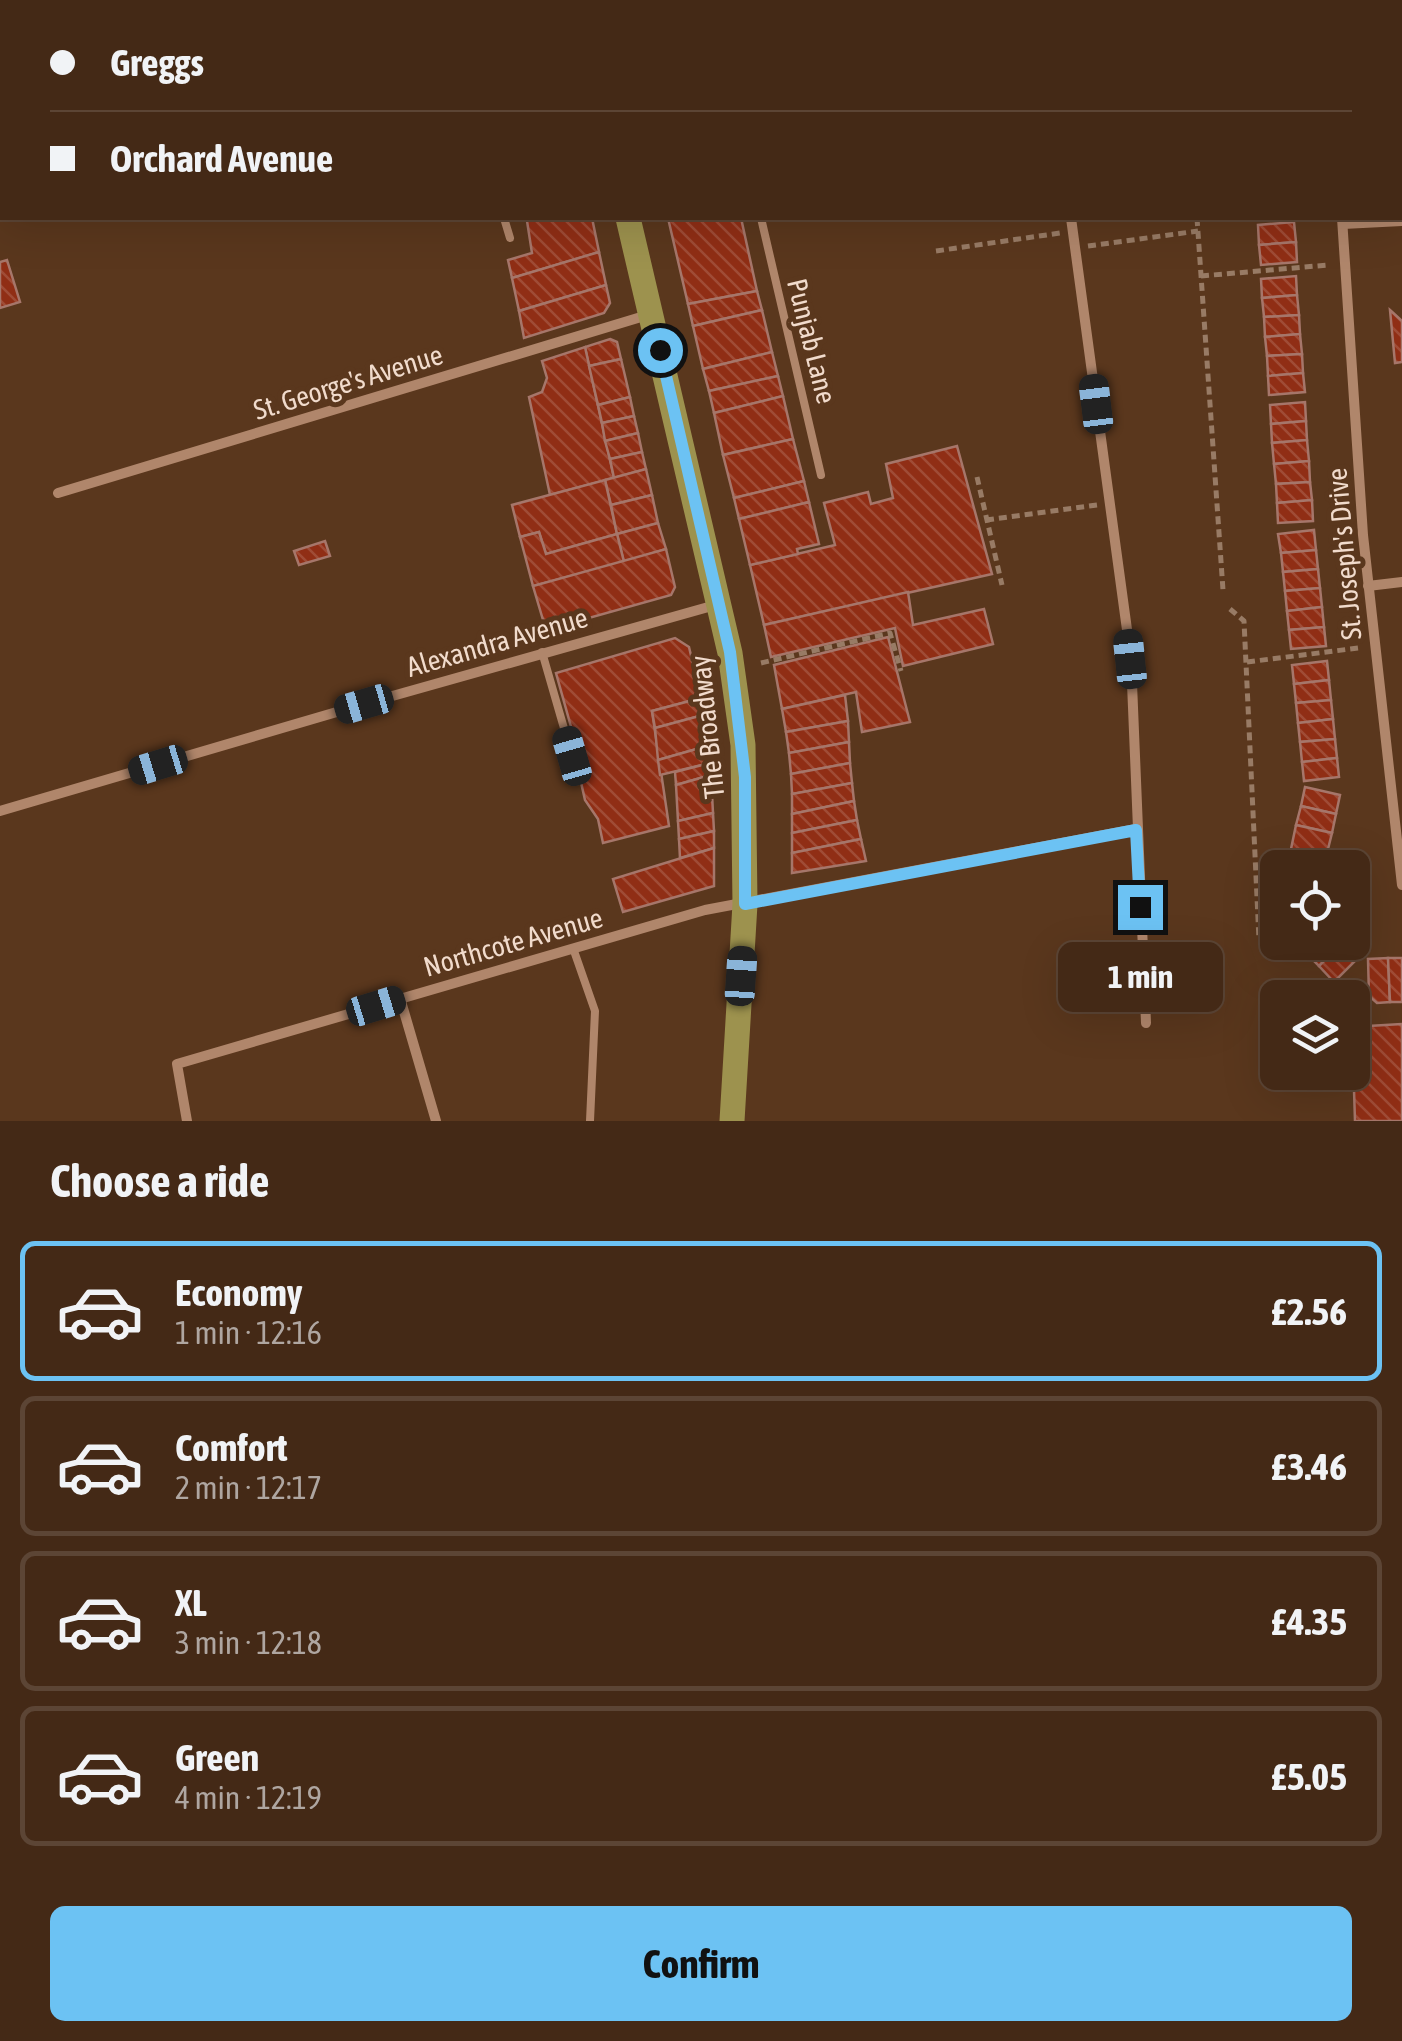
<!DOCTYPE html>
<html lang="en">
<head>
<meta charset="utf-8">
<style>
  :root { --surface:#442916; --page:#4e3523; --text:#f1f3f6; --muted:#afa6a1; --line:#5c4535; --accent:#6cc2f3 }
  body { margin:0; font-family:"Asap Condensed",sans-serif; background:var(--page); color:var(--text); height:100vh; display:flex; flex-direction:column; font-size:38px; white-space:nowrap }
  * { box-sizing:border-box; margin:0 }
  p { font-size:32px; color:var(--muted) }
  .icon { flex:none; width:55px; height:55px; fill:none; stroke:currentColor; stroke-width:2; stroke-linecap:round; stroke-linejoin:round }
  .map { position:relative; height:1121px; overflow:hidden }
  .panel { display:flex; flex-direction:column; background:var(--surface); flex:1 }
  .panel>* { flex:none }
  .hud { position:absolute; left:0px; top:0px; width:1402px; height:220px; box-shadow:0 10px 40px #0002,0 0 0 2px var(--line); display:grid; align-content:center; height:220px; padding:0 50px; background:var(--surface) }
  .fabs { position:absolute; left:1260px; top:850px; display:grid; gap:20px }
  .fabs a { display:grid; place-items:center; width:110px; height:110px; border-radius:15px; background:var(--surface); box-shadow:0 10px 40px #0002,0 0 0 2px var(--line); font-size:50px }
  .end { position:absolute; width:45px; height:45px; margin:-22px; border:12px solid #6cc2f3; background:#111; box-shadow:0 0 0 5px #111 }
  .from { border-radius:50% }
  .bubble { position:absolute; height:70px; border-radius:15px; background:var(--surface); box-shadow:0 10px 40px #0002,0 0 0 2px var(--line); font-size:32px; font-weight:700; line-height:70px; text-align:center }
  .car { position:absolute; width:30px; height:60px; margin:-30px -15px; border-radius:12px; box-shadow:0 0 8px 2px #0007; background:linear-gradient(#222 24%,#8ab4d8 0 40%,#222 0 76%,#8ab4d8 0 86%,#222 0) }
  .hud b { display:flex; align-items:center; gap:35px; height:95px; font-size:38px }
  .hud b+b { border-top:2px solid var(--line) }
  .hud i { width:25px; height:25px; background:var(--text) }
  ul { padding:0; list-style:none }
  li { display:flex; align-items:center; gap:30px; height:140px; margin:0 20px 15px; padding:0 30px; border:5px solid var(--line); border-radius:15px }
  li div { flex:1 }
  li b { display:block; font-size:38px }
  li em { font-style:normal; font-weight:700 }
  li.current { border-color:var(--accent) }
  li>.icon { width:90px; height:90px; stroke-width:1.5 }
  h2 { padding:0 50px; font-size:45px; line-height:120px }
  .action { display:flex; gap:20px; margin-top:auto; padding:20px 50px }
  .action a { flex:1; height:115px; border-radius:15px; background:var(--accent); color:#111; font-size:40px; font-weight:700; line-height:115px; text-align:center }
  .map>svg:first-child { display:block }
  .building { fill:url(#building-back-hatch); stroke:#a6766a; stroke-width:2.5 }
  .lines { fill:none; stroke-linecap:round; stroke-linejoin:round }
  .path { stroke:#987b65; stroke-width:5; stroke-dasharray:8 5; stroke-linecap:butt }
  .service { stroke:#b0866b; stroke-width:8 }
  .minor { stroke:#b0866b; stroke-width:10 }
  .primary { stroke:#9d924e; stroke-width:25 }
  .route { stroke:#6cc2f3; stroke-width:12 }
  .labels { text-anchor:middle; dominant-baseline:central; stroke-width:10; stroke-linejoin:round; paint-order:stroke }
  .street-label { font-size:28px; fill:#f1dbcc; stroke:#5a371d }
</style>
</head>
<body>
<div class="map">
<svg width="1402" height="1121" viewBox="0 0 1402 1121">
  <defs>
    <pattern id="building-back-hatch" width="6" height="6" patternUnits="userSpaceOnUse" patternTransform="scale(2.5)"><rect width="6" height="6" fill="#902e15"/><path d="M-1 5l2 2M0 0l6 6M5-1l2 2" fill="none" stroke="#a04c36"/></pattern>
  </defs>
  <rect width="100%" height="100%" fill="#5a371d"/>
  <g class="building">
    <polygon points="540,218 592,218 599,252 512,278 508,260 532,253 527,221"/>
    <polygon points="668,218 741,218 757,291 688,304"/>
    <polygon points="1294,222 1296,242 1259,245 1258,225"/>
    <polygon points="1296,242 1297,262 1261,265 1259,245"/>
    <polygon points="599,252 606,285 519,311 512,278"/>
    <polygon points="7,260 20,302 0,308 0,262"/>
    <polygon points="1296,276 1297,295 1262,298 1261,279"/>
    <polygon points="606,285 610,303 604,313 524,338 519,311"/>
    <polygon points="757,291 762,310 693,326 688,304"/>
    <polygon points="1297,295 1299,315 1264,317 1262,298"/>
    <polygon points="762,310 772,352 703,369 693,326"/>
    <polygon points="1390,310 1402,321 1402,362 1395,363"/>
    <polygon points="1299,315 1300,334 1265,337 1264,317"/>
    <polygon points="1300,334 1302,354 1267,356 1265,337"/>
    <polygon points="610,339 617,342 621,359 589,366 585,347"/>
    <polygon points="585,347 614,478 550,495 529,397 542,392 547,378 542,361"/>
    <polygon points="772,352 778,376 709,391 703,369"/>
    <polygon points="1302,354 1303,373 1268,376 1267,356"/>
    <polygon points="621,359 630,397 598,405 589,366"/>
    <polygon points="1303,373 1305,392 1269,395 1268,376"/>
    <polygon points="778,376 783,396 714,413 709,391"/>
    <polygon points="783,396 793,439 723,455 714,413"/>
    <polygon points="630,397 634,416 602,423 598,405"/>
    <polygon points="1305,402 1306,421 1271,424 1270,405"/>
    <polygon points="634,416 638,433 605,441 602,423"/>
    <polygon points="1306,421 1307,440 1272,443 1271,424"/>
    <polygon points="638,433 642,452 610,459 605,441"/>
    <polygon points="793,439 804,481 734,498 723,455"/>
    <polygon points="1307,440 1309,461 1274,464 1272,443"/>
    <polygon points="957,446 992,574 764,625 750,565 835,545 824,503 868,492 871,504 893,498 886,464"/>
    <polygon points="642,452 646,469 614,478 610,459"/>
    <polygon points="1309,461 1310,482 1276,484 1274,464"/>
    <polygon points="646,469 652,495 611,505 605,480"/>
    <polygon points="605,480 617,534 546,554 539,532 520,537 512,505"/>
    <polygon points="804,481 809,502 739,519 734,498"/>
    <polygon points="1310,482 1312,500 1277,503 1276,484"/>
    <polygon points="652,495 658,523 617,534 611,505"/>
    <polygon points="1312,500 1313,521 1278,523 1277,503"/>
    <polygon points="809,502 819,544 797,549 798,554 750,565 739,519"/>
    <polygon points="658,523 666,549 624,562 617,534"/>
    <polygon points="1314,530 1316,550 1281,553 1278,534"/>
    <polygon points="539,532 546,554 617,534 624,562 533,586 520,537"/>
    <polygon points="325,541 330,556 299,565 294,551"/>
    <polygon points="666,549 675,587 671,595 546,630 533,586"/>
    <polygon points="1316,550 1318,569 1283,572 1281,553"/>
    <polygon points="1318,569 1320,588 1285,591 1283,572"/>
    <polygon points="1320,588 1322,607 1287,611 1285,591"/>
    <polygon points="908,592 913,625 984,609 993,644 903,666 895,628 771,657 764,625"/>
    <polygon points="1322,607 1324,627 1289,630 1287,611"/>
    <polygon points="1324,627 1326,646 1291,649 1289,630"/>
    <polygon points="888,637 910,722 862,732 856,692 782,709 774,665"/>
    <polygon points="675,638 689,647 701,698 652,711 669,826 603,843 598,819 585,800 580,778 580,759 556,673"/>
    <polygon points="1327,661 1329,680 1294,684 1292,665"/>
    <polygon points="1329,680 1331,700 1296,703 1294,684"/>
    <polygon points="845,695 848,721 786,732 782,709"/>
    <polygon points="701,698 703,715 655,728 652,711"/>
    <polygon points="1331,700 1333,719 1298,723 1296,703"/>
    <polygon points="703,715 707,746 658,760 655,728"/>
    <polygon points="1333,719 1335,739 1300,742 1298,723"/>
    <polygon points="848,721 849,742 789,753 786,732"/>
    <polygon points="1335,739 1337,758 1302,762 1300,742"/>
    <polygon points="849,742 850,763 791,774 789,753"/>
    <polygon points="707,746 710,763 660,775 658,760"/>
    <polygon points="1337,758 1339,777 1304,781 1302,762"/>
    <polygon points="710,763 711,775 676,785 675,772"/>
    <polygon points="850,763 852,783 792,794 791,774"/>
    <polygon points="711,775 713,813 678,821 676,785"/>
    <polygon points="852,783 854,801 792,814 792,794"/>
    <polygon points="1305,787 1340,795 1336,814 1301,806"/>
    <polygon points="854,801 857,820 792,833 792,814"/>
    <polygon points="1301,806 1336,814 1332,833 1296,825"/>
    <polygon points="713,813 714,831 679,839 678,821"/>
    <polygon points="857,820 861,839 792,853 792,833"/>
    <polygon points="1296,825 1332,833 1327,853 1320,851 1319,855 1291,849"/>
    <polygon points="714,831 714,848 680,858 679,839"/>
    <polygon points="861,839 866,861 792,873 792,853"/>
    <polygon points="714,848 714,886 623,912 613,879"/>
    <polygon points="1313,942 1343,942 1319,966 1304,951"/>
    <polygon points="1343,942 1352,942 1363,953 1334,982 1319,966"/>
    <polygon points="1388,958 1390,1002 1377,1003 1369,996 1368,959"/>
    <polygon points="1388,958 1402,958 1402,1002 1390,1002"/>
    <polygon points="1402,1024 1402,1121 1355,1121 1352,1027"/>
  </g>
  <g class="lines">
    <g class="path">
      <polyline points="934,0 935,2"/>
      <polyline points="1046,0 1047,2"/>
      <polyline points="1197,218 1223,590"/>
      <polyline points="1088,246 1198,231"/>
      <polyline points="936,251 1060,233"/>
      <polyline points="1201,276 1328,265"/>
      <polyline points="977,477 1002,585"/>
      <polyline points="986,520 1097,505"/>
      <polyline points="1230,609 1244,621 1259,940"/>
      <polyline points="1247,662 1358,648"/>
      <polyline points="761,663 890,633 901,671"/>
    </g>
    <g class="service">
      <polyline points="1255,0 1264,2"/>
      <polyline points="1400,35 1402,36"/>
      <polyline points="504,218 510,238"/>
      <polyline points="761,218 821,475"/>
      <polyline points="542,652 572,756 572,779"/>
      <polyline points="573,948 595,1011 590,1121"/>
    </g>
    <g class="minor">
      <polyline points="1330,2 1331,0"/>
      <polyline points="0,216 2,215"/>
      <polyline points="1071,218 1131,659 1146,1023"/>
      <polyline points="1342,218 1363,535 1402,885"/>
      <polyline points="1343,224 1402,221"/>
      <polyline points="58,493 651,314"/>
      <polyline points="1368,586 1402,582"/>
      <polyline points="0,811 364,704 719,604"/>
      <polyline points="400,998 436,1121"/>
      <polyline points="187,1121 177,1064 705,910 1136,829"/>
    </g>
    <g class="primary">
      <polyline points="589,0 589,2"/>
      <polyline points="628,218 730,653 743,745 745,904 732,1121"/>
    </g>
  </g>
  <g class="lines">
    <polyline class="route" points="660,350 730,652 745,777 745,904 1136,830 1140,907"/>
  </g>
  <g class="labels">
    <g class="street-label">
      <text transform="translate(812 341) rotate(76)">Punjab Lane</text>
      <text transform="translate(348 382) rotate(-17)">St. George's Avenue</text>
      <text transform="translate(1344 554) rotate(-95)">St. Joseph's Drive</text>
      <text transform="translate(497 642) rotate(-16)">Alexandra Avenue</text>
      <text transform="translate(707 727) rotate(-96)">The Broadway</text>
      <text transform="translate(513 942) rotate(-16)">Northcote Avenue</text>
    </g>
  </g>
</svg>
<div class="fabs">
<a><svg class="icon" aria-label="locate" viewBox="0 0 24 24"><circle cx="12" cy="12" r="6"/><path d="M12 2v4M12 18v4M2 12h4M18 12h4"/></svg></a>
<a><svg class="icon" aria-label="layers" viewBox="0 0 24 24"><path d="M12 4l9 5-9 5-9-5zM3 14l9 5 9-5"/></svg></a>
</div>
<i class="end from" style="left:660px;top:350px"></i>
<i class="end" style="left:1140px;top:907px"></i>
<div class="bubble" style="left:1058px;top:942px;width:165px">1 min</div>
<i class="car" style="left:1096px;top:404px;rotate:353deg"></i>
<i class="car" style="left:1130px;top:659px;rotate:354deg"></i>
<i class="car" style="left:364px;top:704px;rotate:254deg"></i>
<i class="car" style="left:572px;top:756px;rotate:344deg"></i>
<i class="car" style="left:158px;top:765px;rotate:253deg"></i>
<i class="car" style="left:741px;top:976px;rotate:4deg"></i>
<i class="car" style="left:376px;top:1006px;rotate:73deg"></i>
<div class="hud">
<b><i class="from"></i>Greggs</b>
<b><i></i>Orchard Avenue</b>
</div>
</div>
<section class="panel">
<h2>Choose a ride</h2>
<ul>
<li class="current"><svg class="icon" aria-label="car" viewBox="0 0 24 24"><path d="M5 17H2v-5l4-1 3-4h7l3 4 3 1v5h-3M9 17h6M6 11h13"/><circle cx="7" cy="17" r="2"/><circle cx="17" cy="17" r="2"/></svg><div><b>Economy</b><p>1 min · 12:16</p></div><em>£2.56</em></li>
<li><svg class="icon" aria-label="car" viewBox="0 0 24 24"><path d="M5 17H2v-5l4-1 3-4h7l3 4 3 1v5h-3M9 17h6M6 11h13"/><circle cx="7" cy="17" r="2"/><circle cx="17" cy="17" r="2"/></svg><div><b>Comfort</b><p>2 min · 12:17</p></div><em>£3.46</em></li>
<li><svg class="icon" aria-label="car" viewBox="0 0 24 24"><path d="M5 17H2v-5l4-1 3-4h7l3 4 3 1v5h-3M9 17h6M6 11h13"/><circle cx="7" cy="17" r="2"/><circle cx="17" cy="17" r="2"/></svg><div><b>XL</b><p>3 min · 12:18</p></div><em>£4.35</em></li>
<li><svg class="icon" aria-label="car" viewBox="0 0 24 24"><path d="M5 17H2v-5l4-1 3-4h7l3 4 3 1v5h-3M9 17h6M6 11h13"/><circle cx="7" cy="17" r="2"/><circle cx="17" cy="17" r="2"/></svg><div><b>Green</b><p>4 min · 12:19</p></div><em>£5.05</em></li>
</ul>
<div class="action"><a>Confirm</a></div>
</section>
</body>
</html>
